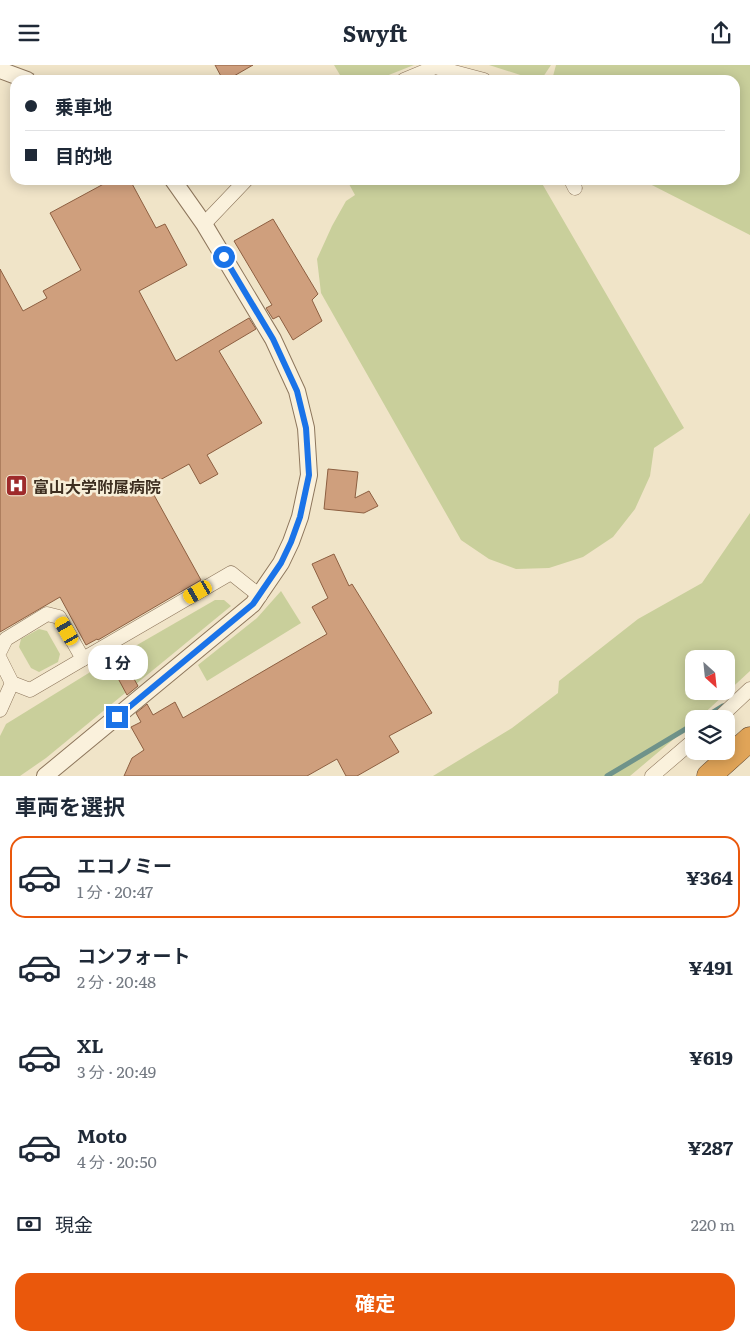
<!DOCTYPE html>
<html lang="ja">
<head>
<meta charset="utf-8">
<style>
  :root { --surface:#fff; --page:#f2f2f3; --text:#1f2937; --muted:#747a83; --line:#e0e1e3; --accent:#ea580c }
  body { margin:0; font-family:Literata,"Noto Sans JP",serif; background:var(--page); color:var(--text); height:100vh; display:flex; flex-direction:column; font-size:19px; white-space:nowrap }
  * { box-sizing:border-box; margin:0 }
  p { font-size:16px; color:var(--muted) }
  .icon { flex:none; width:28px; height:28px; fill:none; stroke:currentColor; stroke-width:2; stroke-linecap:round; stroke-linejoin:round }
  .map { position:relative; height:711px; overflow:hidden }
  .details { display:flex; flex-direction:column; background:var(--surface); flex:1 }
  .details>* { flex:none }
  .hud { position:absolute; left:10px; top:10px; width:730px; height:110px; border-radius:15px; box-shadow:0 2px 12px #0003; display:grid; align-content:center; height:110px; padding:0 15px; background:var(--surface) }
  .needle { width:32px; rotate:153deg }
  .controls { position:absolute; left:685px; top:585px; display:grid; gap:10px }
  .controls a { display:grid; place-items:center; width:50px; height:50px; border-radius:10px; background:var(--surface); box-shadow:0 2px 12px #0003; font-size:25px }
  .end { position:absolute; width:22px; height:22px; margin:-11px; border:6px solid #1a73e8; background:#fff; box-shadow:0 0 0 2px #fff }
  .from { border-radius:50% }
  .bubble { position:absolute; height:35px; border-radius:15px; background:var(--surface); box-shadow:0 2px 12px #0003; font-size:16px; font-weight:700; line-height:35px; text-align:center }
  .car { position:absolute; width:15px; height:30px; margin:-15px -8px; border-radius:6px; box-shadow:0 0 4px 1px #0007; background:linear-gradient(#f5c518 24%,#345 0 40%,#f5c518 0 76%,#345 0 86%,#f5c518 0) }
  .hud b { display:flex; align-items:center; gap:18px; height:48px; font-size:19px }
  .hud b+b { border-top:1px solid var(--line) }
  .hud i { width:12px; height:12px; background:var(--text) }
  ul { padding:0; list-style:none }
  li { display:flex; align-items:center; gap:15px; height:82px; margin:0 10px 8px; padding:0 5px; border:2px solid transparent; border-radius:15px }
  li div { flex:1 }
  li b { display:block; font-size:19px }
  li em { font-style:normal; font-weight:700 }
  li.selected { border-color:var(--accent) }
  li>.icon { width:45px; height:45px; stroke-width:1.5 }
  h2 { padding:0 15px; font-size:22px; line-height:60px }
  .pay { display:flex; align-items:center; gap:12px; height:55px; padding:0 15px; font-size:19px }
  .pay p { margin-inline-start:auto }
  .primary-button { display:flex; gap:10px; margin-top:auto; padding:10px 15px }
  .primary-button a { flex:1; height:58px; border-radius:15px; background:var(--accent); color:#fff; font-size:20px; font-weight:700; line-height:58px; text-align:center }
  header { display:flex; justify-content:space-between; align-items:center; height:65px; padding:0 15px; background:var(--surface); font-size:22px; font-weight:700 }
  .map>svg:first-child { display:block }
  .green { fill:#c9cf9b; fill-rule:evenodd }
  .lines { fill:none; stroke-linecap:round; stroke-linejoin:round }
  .stream { stroke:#6f938a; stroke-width:5 }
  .building { fill:#cf9f7d; stroke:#8d5f41 }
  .minor-casing { stroke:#8d765c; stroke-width:15 }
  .tertiary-casing { stroke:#8d765c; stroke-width:18 }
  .motorway-casing { stroke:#5b4430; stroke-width:25 }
  .minor { stroke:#faf1dc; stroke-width:14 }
  .tertiary { stroke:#faf1dc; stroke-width:16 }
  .motorway { stroke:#e0a458; stroke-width:24 }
  .route { stroke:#1a73e8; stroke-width:6 }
  .labels { text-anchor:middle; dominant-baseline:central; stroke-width:5; stroke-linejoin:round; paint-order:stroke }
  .poi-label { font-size:16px; font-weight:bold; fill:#3d2e20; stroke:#f7eed8; text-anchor:start }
</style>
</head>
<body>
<header><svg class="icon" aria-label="menu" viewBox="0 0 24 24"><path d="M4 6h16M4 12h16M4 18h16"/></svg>Swyft<svg class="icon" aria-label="share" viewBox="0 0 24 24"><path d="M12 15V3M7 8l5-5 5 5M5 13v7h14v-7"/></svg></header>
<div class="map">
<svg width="750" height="711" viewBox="0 0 750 711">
  <rect width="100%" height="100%" fill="#f0e4c8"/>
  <g class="green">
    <polygon points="334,0 414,0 376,15 343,15"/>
    <polygon points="489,0 551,0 541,15 536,15"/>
    <polygon points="556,0 750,0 750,170 642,115 735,115 735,15 552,15"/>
    <polygon points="357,115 540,115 684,363 654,383 650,411 635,444 613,472 583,492 549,503 516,504 489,494 461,475 321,228 317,194 332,161 346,136 355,130 349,119"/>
    <path d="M750,448V606L698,654H694V657L630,711H433L512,663L558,628L559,616L638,554L702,518ZM694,594H726V626H694Z"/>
    <polygon points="281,526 301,558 207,616 198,600 257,553"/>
    <polygon points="215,535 224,535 231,541 46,693 20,711 0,711 0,671 6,659 92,606"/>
    <polygon points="39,564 47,566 60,589 58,597 39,607 31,603 19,582 21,574"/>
  </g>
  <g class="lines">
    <g class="stream">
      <polyline points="702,654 723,641"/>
      <polyline points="607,711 694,659"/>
    </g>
  </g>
  <g class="building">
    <polygon points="215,0 253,0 227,15 223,15"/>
    <polygon points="111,115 130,115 156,163 165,159 187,200 139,226 176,296 249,253 256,264 219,286 262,358 207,390 218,409 200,419 189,399 149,421 201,515 98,575 97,574 86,580 60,532 0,567 0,204 23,246 47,233 43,226 81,205 50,148"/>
    <polygon points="273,154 318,229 312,235 322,256 293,275 279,251 273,254 266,243 272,240 234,176"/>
    <polygon points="328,404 358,407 355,433 369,426 378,441 364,448 324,444"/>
    <polygon points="334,489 349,521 352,519 432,648 389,671 399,687 357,711 346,711 337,694 307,711 124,711 132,693 144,685 131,662 141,657 136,648 147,639 153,650 175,637 183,653 327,569 312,542 328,533 312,499"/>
    <polygon points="117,584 138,621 127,630 106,591"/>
  </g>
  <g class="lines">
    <defs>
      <g id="minor">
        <polyline points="404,15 435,2 484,15"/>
        <polyline points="571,115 575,123"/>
        <polyline points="204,159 246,115"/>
        <polyline points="0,586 6,574 47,549 59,552 83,594 30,625 12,618 0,594"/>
        <polyline points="83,594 231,508 260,531"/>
        <polyline points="0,645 12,618"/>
        <polyline points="718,654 750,624"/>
        <polyline points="652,711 694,675"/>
      </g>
      <g id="tertiary">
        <polyline points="0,5 27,15"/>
        <polyline points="45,711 253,539 281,498 291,477 300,452 309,410 306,363 297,326 273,274 204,159 173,115"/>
      </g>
      <polyline id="motorway" points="709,711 750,674"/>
    </defs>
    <use href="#minor" class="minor-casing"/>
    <use href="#tertiary" class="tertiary-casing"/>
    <use href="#motorway" class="motorway-casing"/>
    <use href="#minor" class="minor"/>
    <use href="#tertiary" class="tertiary"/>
    <use href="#motorway" class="motorway"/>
  </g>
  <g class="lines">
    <polyline class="route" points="117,652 253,539 281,498 291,477 300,452 309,410 306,363 297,326 273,274 224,192"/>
  </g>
  <defs>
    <symbol id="hospital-square" viewBox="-11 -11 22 22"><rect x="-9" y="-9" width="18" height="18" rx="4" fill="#9e2a2b" stroke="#f7eed8"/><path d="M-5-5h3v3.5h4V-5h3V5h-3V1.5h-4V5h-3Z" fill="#fff"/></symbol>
  </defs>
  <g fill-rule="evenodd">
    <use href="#hospital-square" x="4" y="408" width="25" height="25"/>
  </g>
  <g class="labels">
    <g class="poi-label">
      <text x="33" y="421">富山大学附属病院</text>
    </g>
  </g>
</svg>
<div class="controls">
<a><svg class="needle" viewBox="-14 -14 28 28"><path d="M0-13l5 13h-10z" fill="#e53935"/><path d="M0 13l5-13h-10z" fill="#747a83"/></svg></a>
<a><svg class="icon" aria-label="layers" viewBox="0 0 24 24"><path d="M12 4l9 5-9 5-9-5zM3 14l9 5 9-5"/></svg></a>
</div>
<i class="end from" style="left:224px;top:192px"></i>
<i class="end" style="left:117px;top:652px"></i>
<div class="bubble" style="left:88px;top:580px;width:60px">1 分</div>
<i class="car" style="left:198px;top:527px;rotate:240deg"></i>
<i class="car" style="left:67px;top:566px;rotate:330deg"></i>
<div class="hud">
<b><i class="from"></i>乗車地</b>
<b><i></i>目的地</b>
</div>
</div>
<section class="details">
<h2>車両を選択</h2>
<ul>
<li class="selected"><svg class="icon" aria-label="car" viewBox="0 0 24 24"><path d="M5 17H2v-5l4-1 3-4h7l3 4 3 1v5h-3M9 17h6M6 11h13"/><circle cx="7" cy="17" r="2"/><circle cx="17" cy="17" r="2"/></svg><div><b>エコノミー</b><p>1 分 · 20:47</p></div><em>¥364</em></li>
<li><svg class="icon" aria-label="car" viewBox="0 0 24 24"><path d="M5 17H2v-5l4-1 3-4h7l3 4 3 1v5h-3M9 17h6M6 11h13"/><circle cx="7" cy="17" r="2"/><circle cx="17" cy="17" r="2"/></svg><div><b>コンフォート</b><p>2 分 · 20:48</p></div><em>¥491</em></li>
<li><svg class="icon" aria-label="car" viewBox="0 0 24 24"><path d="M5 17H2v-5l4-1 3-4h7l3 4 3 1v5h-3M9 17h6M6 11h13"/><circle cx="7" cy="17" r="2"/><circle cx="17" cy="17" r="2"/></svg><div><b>XL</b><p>3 分 · 20:49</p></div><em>¥619</em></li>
<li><svg class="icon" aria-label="car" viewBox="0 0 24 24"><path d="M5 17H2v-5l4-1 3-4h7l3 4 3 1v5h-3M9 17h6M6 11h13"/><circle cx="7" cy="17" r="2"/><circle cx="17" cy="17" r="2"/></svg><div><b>Moto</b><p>4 分 · 20:50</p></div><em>¥287</em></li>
</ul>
<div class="pay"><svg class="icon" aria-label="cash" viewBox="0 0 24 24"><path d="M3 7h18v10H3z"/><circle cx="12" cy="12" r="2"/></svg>現金<p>220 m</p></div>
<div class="primary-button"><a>確定</a></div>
</section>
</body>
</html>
